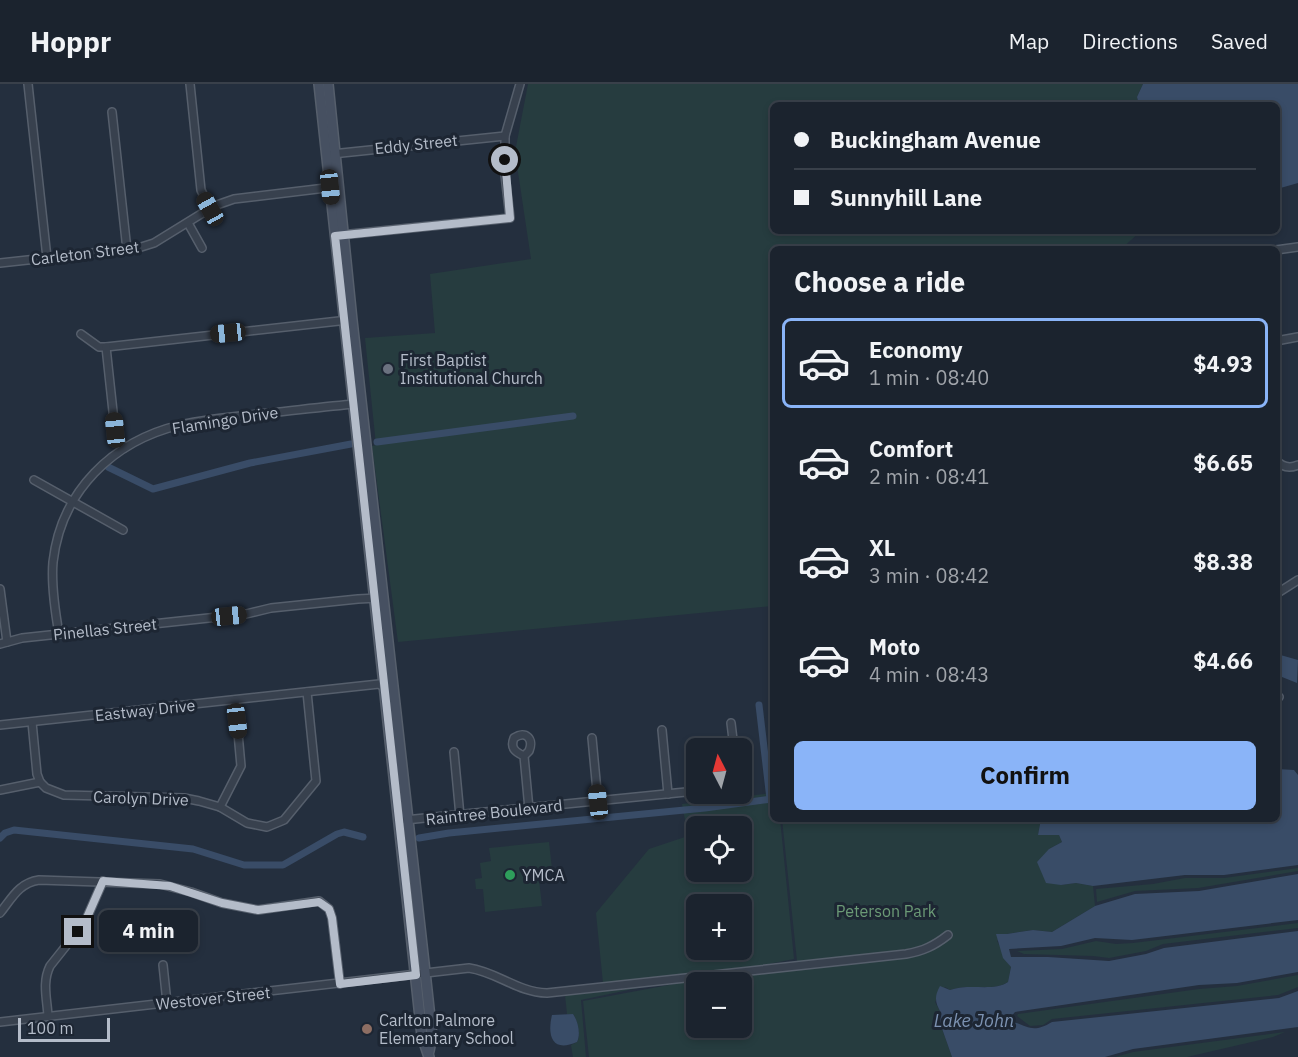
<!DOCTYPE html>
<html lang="en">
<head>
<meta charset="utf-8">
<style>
  :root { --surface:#1b232e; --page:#242b36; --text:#f1f3f6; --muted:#a0a4aa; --line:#39404a; --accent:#8ab4f8 }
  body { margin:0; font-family:"IBM Plex Sans",sans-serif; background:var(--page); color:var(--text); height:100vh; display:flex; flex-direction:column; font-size:22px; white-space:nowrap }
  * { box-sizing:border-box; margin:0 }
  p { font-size:20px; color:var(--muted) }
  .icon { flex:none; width:33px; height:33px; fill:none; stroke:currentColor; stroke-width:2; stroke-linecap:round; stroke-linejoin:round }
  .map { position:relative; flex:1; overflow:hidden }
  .drawer { position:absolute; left:770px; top:162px; width:510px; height:576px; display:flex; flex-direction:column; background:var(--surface); border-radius:9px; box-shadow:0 3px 9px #0003,0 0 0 2px var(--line) }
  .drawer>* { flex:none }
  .hud { position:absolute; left:770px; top:18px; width:510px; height:132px; border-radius:9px; box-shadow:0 3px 9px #0003,0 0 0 2px var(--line); display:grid; align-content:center; height:132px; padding:0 24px; background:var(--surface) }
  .needle { width:39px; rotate:354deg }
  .buttons { position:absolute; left:686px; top:654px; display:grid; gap:12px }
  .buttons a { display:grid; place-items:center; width:66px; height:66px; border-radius:9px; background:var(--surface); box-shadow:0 3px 9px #0003,0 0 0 2px var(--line); font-size:30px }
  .scale { position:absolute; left:18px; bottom:15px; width:92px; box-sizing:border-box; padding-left:6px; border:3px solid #b4bcc9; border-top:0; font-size:16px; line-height:21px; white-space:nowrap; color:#b4bcc9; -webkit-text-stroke:4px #1d2633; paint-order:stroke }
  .end { position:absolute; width:27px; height:27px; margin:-14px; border:8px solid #b4bcc9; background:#111; box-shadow:0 0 0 3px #111 }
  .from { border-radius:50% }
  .bubble { position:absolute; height:42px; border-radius:9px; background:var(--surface); box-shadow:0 3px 9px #0003,0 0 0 2px var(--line); font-size:20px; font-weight:700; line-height:42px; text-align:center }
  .car { position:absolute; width:18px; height:36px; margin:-18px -9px; border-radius:8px; box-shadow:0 0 4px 2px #0007; background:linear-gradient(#222 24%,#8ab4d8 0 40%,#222 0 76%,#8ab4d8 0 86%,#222 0) }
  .hud b { display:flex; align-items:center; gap:21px; height:57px; font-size:22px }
  .hud b+b { border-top:2px solid var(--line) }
  .hud i { width:15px; height:15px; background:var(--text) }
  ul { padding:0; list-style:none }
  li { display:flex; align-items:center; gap:18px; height:90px; margin:0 12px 9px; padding:0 12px; border:3px solid transparent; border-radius:9px }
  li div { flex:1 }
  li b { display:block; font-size:22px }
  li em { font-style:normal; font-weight:700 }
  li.on { border-color:var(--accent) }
  li>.icon { width:54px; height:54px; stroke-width:1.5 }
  h2 { padding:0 24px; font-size:27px; line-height:72px }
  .cta { display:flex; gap:12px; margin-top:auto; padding:12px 24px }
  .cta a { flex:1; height:69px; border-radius:9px; background:var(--accent); color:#111; font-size:24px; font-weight:700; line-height:69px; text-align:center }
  header { display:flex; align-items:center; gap:36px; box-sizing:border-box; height:84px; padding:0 30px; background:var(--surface); border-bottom:2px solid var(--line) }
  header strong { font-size:28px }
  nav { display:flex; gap:33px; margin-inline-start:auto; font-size:21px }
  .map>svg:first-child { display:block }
  .green { fill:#263c3f; fill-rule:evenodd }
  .water { fill:#394c67 }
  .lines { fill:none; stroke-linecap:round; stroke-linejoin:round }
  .canal { stroke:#394c67; stroke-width:7 }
  .street-casing { stroke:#565f6c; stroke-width:10 }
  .secondary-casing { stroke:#565f6c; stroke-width:12 }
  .street { stroke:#38414e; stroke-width:7 }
  .secondary { stroke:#465061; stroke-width:9 }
  .route { stroke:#b4bcc9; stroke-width:8 }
  .worship-dot { fill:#6b7280; stroke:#1d2633; stroke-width:2 }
  .leisure-dot { fill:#2e9e5b; stroke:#1d2633; stroke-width:2 }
  .education-dot { fill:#8d6e63; stroke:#1d2633; stroke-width:2 }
  .labels { text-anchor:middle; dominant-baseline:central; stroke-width:6; stroke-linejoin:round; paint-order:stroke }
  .street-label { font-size:16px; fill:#b4bcc9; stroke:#1d2633 }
  .poi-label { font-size:16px; fill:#b4bcc9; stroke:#1d2633; text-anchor:start }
  .park-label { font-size:16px; fill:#6b9a76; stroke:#1d2633 }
  .water-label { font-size:18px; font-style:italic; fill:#7c92b1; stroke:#1d2633 }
</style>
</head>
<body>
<header>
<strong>Hoppr</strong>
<nav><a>Map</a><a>Directions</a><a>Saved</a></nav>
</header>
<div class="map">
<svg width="1298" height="973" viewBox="0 0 1298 973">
  <rect width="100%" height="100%" fill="#242f3e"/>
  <g class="green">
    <polygon points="528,0 1143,0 1137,13 1139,21 772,21 772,147 1141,147 1121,165 772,165 772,522 398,558 372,362 376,361 365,254 435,249 430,190 531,175 515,68"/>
    <path d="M772,709V735H780L794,875L742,885L603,899L596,829L649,765L688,752L682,720ZM696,742H741V788H696ZM696,820H741V866H696Z"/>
    <path d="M782,735H1041L1038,751H1059L1062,758L1049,765L1061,801L1076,799L1093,802L1095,822L1052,848L1033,846L1007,850L997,857C1003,867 1003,873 1011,883L1008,898C994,908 970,899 950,906L945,903L935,918L941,929L939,936L952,973H589L583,917L797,877ZM696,898H741V944H696Z"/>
    <polygon points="549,758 552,785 538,787 542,822 485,828 483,805 476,805 475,795 482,794 480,779 491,777 489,764"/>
    <polygon points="1298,784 1298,787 1198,804 1135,807 1097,818 1096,805 1153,800 1185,794 1224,794"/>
    <polygon points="1298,839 1298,844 1163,860 1146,867 1109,874 1093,872 1024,870 1017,867 1062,865 1096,857 1116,860 1133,859"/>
    <polygon points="1298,891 1298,903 1278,911 1052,935 1043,941 1030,942 1017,932 1018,930 1199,905 1237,902"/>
    <path d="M652,901L581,916L586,973H573L571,961L577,958C581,951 578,937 573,930H567L565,911Z"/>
    <polygon points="1285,948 1273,953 1187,973 1115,973 1133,968"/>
  </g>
  <g class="water">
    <polygon points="1143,0 1298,0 1298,99 1277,105 1276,21 1139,21 1137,13"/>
    <polygon points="1277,570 1298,576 1297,599 1277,591"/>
    <polygon points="1277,685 1294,686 1298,691 1298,781 1224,791 1185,791 1093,802 1076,799 1061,801 1046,799 1037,778 1049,765 1062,758 1059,751 1038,751 1041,735 1276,735"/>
    <path d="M1298,790V836L1132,856L1095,854L1061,862L1009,865L1011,873H1048L1109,877L1146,870L1164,864L1298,847V888L1237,899L1199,901L1015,928L1008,936C1028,942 1032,950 1052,938L1279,914L1298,907V943L1133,965L1105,973H952L939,936L941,929C935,918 934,913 940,902L950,906C970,899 994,908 1008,898L1011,883L1003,874L996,850H1007L1033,846L1052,848L1095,822L1135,810L1199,807Z"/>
    <path d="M573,930C578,937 581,950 577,958C552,969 547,952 552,931Z"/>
  </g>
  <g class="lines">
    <g class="canal">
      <polyline points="377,358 573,332"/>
      <polyline points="108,383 153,405 250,379 351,360"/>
      <polyline points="759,621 770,715"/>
      <polyline points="0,754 5,749 14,746 193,765 244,781 283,781 337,750 344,748 363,753"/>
      <polyline points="419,754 449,749 705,724 772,715"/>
    </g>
    <defs>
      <g id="street">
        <polyline points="28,0 47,174"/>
        <polyline points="190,0 201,106 210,125"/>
        <polyline points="112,28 127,166"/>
        <polyline points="332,70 505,52"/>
        <polyline points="188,139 202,164"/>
        <polyline points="341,151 510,134 505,91 505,52 520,0"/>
        <polyline points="1276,166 1298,163"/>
        <polyline points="0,179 138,164 154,159 214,122 234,115 334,103"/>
        <polyline points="81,250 99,263 106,263 348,236"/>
        <polyline points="1276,257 1298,253"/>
        <polyline points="106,263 115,346 124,364"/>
        <path d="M1276,376C1282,383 1289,385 1298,381"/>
        <polyline points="34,396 123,446"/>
        <polyline points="0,505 7,558"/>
        <polyline points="1276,510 1298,496"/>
        <path d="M59,550C55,527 51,501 53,478C61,407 113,357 180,341C210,334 240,332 270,329C299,326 328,322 356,320"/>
        <polyline points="0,560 22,554 246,530 271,524 358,515 378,514"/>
        <polyline points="1276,612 1279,613"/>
        <polyline points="32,638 37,690 40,698"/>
        <polyline points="731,639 734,664"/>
        <polyline points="0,641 379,600 387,605"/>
        <polyline points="662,646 668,710"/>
        <polyline points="592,654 598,718"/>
        <polyline points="454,668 460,732"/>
        <path d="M524,672C515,668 510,664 514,654C526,646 534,655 529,667L524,672L529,725"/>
        <polyline points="0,706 40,698 46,704 64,711 184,714 199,717 220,723 247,739 267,743 284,736 316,697 307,608"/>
        <polyline points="220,723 241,682 235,616"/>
        <polyline points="405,736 696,707"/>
        <path d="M0,829C12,814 19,799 39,796L160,800L191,808L222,819L258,826L319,817L329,825L332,834L340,900"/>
        <polyline points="163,881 167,919"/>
        <path d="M48,932C47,915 42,898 50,882L85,838L103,797"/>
        <path d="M0,938L469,884C497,888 517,908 547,909L906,870C923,867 934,862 948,851"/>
      </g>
      <g id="secondary">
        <polyline points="319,0 422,952 429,973"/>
        <polyline points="328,0 352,236 426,897 432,952 429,967"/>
      </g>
    </defs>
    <use href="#street" class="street-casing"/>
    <use href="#secondary" class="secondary-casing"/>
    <use href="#street" class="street"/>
    <use href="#secondary" class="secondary"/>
  </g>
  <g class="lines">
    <polyline class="route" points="78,848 85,838 103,797 170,802 222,819 258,826 319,818 329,825 332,834 340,900 416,891 335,152 510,134 505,76"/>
  </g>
  <circle class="worship-dot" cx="388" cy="285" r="6"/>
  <circle class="leisure-dot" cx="510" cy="791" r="6"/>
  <circle class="education-dot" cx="367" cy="945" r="6"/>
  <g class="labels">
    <g class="street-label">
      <text transform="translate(416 60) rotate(-6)">Eddy Street</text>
      <text transform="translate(85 169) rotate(-7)">Carleton Street</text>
      <text transform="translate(225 336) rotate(-9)">Flamingo Drive</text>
      <text transform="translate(105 545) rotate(-6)">Pinellas Street</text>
      <text transform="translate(145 626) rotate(-6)">Eastway Drive</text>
      <text transform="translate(141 714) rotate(2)">Carolyn Drive</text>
      <text transform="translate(494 728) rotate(-6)">Raintree Boulevard</text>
      <text transform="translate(213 914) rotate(-6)">Westover Street</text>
    </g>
    <g class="poi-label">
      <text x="400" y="276">First Baptist<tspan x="400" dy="18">Institutional Church</tspan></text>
      <text x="522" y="791">YMCA</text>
      <text x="379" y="936">Carlton Palmore<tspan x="379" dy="18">Elementary School</tspan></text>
    </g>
    <g class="park-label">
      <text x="886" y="827">Peterson Park</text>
    </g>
    <g class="water-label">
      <text x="974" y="936">Lake John</text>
    </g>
  </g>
</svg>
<div class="buttons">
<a><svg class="needle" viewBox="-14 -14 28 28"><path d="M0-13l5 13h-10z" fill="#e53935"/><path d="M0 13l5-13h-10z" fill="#a0a4aa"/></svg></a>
<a><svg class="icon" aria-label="locate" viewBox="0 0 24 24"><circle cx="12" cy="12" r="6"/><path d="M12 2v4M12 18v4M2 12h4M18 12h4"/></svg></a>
<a>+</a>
<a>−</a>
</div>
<div class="scale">100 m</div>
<i class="end from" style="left:505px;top:76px"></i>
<i class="end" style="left:78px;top:848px"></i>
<div class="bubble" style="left:99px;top:826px;width:99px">4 min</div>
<i class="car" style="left:330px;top:103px;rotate:174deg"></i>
<i class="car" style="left:210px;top:125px;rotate:331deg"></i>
<i class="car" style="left:228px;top:249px;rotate:264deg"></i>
<i class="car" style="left:115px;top:346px;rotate:354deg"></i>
<i class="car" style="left:229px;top:532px;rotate:84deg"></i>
<i class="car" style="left:237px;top:637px;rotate:173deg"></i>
<i class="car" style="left:598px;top:718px;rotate:354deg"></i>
<div class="hud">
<b><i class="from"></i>Buckingham Avenue</b>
<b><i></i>Sunnyhill Lane</b>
</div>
<section class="drawer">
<h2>Choose a ride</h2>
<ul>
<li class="on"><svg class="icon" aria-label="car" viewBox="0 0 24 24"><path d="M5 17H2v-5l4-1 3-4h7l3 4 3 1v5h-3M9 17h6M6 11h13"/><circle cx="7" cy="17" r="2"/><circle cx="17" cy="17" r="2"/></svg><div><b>Economy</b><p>1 min · 08:40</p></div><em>$4.93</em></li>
<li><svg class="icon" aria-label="car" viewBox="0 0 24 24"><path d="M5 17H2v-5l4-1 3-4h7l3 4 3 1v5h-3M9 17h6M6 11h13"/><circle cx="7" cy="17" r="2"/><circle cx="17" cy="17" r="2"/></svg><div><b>Comfort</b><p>2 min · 08:41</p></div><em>$6.65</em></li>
<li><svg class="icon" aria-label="car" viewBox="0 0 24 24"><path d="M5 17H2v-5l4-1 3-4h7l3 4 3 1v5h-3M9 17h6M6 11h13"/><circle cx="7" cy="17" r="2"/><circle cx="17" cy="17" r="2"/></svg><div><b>XL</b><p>3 min · 08:42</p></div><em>$8.38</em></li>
<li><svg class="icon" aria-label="car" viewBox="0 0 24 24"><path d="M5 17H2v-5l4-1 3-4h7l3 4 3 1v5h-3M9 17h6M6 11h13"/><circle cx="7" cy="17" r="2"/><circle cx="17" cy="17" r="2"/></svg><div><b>Moto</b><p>4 min · 08:43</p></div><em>$4.66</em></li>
</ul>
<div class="cta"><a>Confirm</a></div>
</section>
</div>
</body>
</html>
